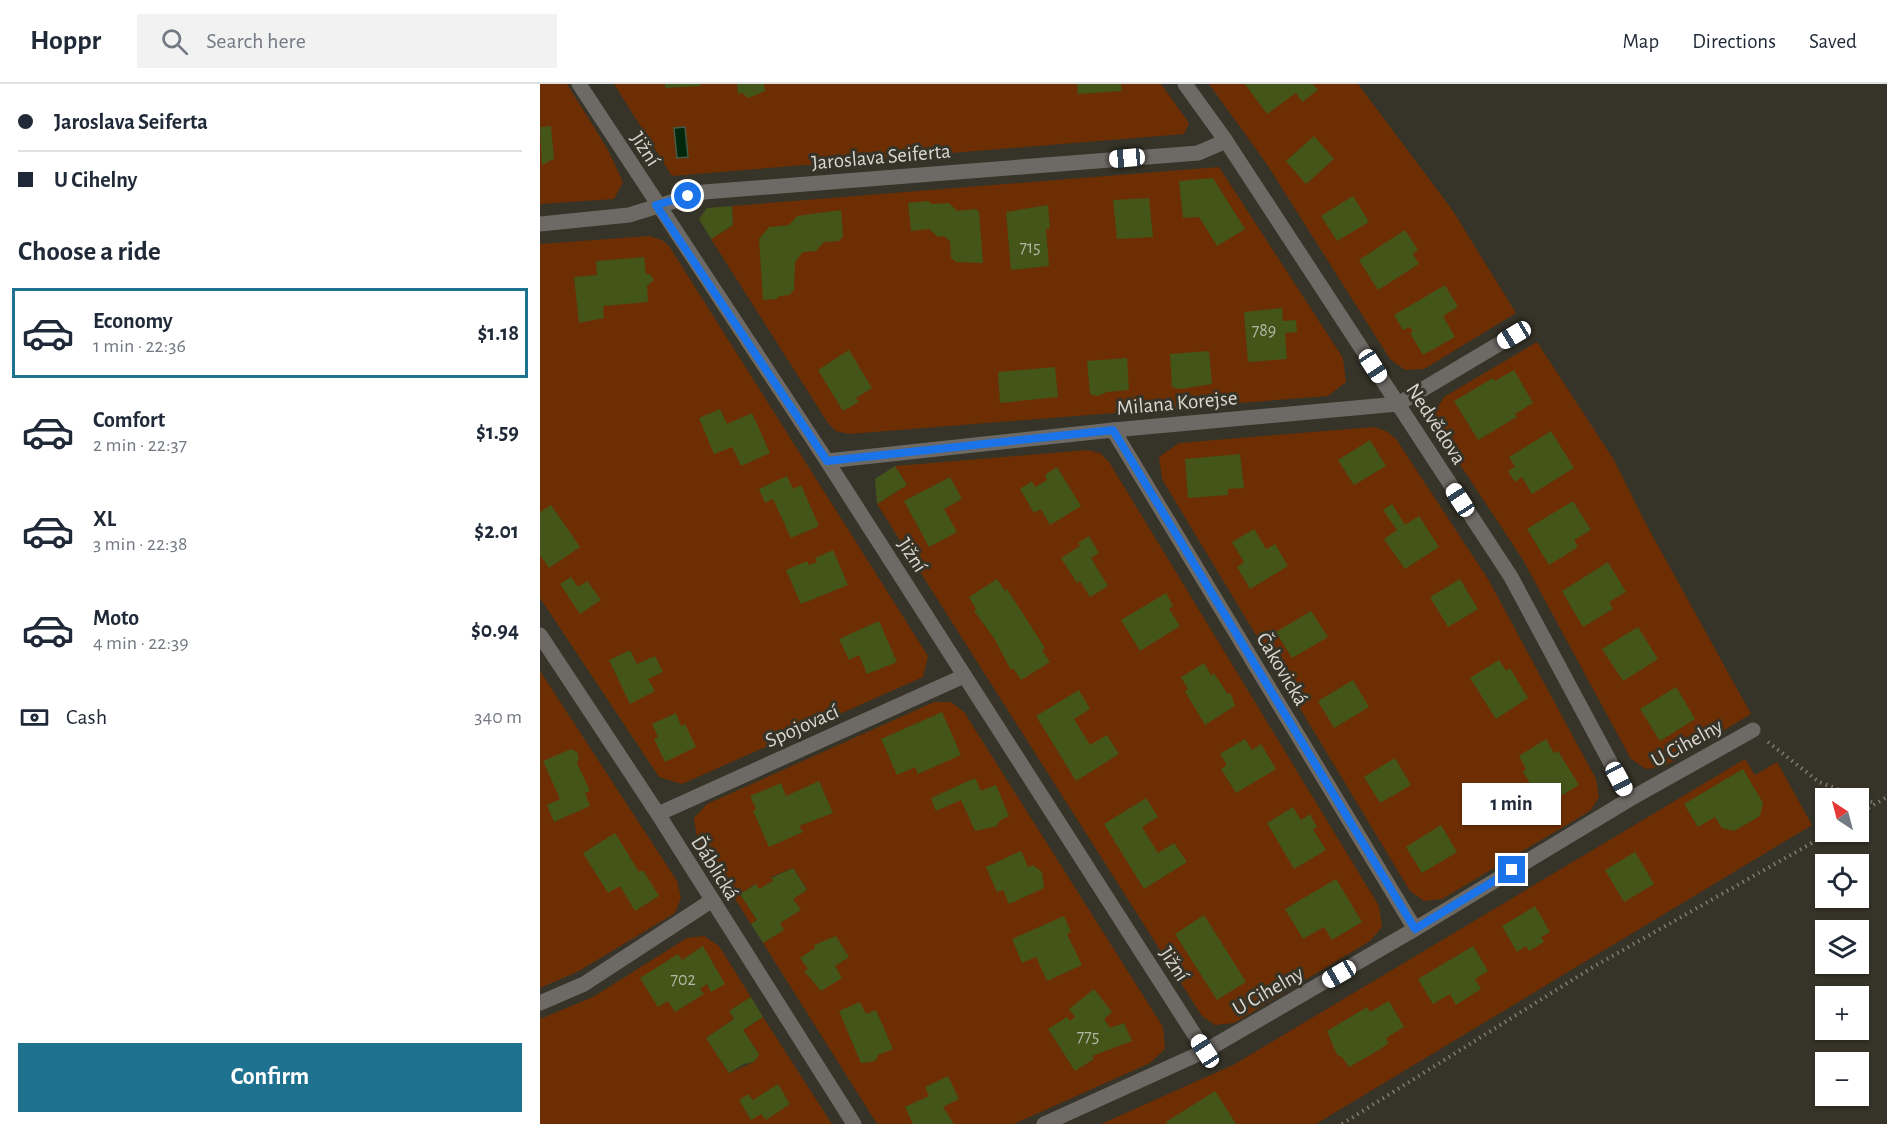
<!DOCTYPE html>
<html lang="en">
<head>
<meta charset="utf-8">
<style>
  :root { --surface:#fff; --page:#f2f2f3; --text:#1f2937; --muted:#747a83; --line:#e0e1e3; --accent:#1f7190 }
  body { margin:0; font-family:"Alegreya Sans",sans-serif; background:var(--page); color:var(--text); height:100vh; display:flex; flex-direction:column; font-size:22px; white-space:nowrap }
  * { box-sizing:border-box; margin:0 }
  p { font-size:20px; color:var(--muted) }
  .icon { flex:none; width:33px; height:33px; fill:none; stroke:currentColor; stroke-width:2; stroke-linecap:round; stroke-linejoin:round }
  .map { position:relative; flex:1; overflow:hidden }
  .panel { display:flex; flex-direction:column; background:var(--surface); width:540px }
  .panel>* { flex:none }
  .hud { display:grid; align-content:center; height:132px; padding:0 18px; background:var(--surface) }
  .needle { width:39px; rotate:324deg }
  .controls { position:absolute; left:1275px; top:704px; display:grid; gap:12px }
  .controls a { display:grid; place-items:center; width:54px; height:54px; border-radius:0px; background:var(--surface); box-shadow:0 2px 4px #0004; font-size:30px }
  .end { position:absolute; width:27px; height:27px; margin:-14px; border:8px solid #1a73e8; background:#fff; box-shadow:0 0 0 3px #fff }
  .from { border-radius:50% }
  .bubble { position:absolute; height:42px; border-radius:0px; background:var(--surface); box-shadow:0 2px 4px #0004; font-size:20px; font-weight:700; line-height:42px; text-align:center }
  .car { position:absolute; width:18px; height:36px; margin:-18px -9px; border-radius:8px; box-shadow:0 0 4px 2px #0007; background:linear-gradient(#fff 24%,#345 0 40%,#fff 0 76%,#345 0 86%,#fff 0) }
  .hud b { display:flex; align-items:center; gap:21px; height:57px; font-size:22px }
  .hud b+b { border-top:2px solid var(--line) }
  .hud i { width:15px; height:15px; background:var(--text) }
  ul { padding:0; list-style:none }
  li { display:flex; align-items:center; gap:18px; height:90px; margin:0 12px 9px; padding:0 6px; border:3px solid transparent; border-radius:0px }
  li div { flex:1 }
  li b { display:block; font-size:22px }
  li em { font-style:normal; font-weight:700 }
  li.current { border-color:var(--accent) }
  li>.icon { width:54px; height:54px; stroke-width:1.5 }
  h2 { padding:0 18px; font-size:27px; line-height:72px }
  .pay { display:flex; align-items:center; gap:15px; height:66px; padding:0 18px; font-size:22px }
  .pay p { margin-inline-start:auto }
  .button { display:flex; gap:12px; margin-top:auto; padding:12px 18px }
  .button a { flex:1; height:69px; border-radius:0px; background:var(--accent); color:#fff; font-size:24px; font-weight:700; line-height:69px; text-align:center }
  header { display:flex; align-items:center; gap:36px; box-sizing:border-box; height:84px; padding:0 30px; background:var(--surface); border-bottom:2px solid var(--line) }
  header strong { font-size:28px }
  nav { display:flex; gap:33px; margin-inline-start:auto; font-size:21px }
  .search { width:420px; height:54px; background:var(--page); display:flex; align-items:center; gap:15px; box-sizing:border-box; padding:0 21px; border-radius:0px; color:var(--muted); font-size:22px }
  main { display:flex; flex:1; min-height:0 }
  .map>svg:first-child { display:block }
  .green { fill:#6d2e04 }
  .water { fill:#02270c; stroke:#435c47; stroke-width:1.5 }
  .building { fill:#44551a }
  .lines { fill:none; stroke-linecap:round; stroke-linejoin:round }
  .path { stroke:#7f7d73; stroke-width:4; stroke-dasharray:1.5 4.5; stroke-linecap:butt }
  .minor { stroke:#6d6964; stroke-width:15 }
  .route { stroke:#1a73e8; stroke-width:8 }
  .labels { text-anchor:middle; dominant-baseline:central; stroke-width:6; stroke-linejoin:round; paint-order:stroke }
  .number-label { font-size:18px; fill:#b4b7a3 }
  .street-label { font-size:21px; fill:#dad8d1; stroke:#363428 }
</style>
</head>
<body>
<header>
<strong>Hoppr</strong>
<div class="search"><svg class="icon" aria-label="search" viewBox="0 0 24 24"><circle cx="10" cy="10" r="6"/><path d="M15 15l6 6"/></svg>Search here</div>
<nav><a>Map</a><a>Directions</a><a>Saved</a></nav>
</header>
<main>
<section class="panel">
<div class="hud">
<b><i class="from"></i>Jaroslava Seiferta</b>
<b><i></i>U Cihelny</b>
</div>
<h2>Choose a ride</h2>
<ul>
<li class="current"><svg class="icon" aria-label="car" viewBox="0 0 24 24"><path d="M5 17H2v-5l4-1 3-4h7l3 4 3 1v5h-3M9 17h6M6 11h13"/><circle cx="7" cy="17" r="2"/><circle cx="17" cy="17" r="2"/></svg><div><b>Economy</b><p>1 min · 22:36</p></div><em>$1.18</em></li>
<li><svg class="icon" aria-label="car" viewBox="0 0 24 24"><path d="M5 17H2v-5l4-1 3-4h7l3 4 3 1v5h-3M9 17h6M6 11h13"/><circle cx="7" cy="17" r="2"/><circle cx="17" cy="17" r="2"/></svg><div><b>Comfort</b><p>2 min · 22:37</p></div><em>$1.59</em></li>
<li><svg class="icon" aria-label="car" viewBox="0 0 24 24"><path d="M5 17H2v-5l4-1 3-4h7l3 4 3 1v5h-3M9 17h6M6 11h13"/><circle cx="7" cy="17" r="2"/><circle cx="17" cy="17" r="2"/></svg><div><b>XL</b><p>3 min · 22:38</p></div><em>$2.01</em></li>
<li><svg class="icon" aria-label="car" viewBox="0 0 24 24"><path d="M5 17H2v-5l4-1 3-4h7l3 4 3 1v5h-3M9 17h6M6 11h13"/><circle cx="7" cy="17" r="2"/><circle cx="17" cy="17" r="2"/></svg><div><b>Moto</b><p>4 min · 22:39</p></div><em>$0.94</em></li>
</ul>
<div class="pay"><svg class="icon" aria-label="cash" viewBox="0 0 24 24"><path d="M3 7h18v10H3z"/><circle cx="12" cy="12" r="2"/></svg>Cash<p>340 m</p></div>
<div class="button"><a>Confirm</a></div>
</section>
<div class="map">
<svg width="1347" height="1040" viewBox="0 0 1347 1040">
  <rect width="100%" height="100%" fill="#363428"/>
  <g class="green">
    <polygon points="0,0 27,0 67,64 83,98 74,115 0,120"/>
    <polygon points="74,0 621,0 649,39 644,50 132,92"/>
    <polygon points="669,0 818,0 913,127 976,229 884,285 865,286 850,275 726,79"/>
    <polygon points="679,83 803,274 806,298 788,312 309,350 296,347 288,339 171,155 193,141 192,122"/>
    <polygon points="109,152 122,156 129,162 388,572 383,593 142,700 119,693 0,514 0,160"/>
    <polygon points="997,258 1074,376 1106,440 1211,630 1123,683 1106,685 1091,675 983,476 896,344 895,328 904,313"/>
    <polygon points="834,343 846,347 856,355 948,495 1056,695 1059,713 1050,727 902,815 884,817 870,807 622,395 619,373 639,359"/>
    <polygon points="547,366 560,369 569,378 839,822 842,843 830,857 694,939 675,941 662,932 337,420 367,401 355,382"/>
    <polygon points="0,587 137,797 141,814 135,829 39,887 0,904"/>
    <polygon points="394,618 411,618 424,628 623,943 625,965 610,979 474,1040 337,1040 223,859 243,846 240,839 260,826 253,815 267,805 253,784 231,793 233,797 219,805 215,800 200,810 217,836 211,840 157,755 154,734 167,720"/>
    <polygon points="1205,675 1215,691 1237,678 1272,741 776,1040 561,1040 693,981"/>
    <polygon points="164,852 179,862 211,913 189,927 194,935 166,954 189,989 214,978 219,970 203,946 223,933 292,1040 0,1040 0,935 53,913 147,854"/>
  </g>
  <polygon class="water" points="145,43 148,73 137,74 134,44"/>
  <g class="building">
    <polygon points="125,0 160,0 160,2 125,4"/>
    <polygon points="197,0 224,0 225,7 208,14 202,9 198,10"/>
    <polygon points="537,0 581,0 582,7 538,10"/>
    <polygon points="705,0 773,0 778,6 762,18 756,9 727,30"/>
    <polygon points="11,42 14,75 2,81 0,43"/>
    <polygon points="774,52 794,75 766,100 746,77"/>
    <polygon points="673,94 705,145 677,162 659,133 643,134 639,97"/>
    <polygon points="813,112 829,138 797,157 781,132"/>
    <polygon points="609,114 613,153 577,155 573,116"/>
    <polygon points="388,117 392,120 409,119 417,127 436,125 439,128 443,179 416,178 411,174 410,157 404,152 398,153 389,145 371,147 368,119"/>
    <polygon points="508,121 510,144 506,145 509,182 471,186 466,128"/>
    <polygon points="192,122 193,141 171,155 159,135 167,124"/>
    <polygon points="301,126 303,152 299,157 284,158 276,167 263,168 255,178 254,206 249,211 240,212 236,215 223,216 219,155 229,143 249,141 257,132"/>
    <polygon points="865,146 878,166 873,170 879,180 838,206 819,176"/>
    <polygon points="104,173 106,190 110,190 114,196 107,202 108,218 63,222 64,234 39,239 34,193 57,191 56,177"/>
    <polygon points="905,201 918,223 903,232 915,253 883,271 870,249 873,248 870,243 863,246 854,231"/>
    <polygon points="742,224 743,237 756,236 757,248 745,249 747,275 708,278 704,228"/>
    <polygon points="309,266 332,304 316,314 319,318 303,327 278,286"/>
    <polygon points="669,267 672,300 640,305 632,303 630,270"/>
    <polygon points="587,274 589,306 567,308 558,312 550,310 547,277"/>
    <polygon points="515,283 518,313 460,319 458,288"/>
    <polygon points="974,286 993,319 975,330 977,333 938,356 914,317 953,294 955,297"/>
    <polygon points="180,325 187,340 212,329 230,369 201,382 192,363 174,370 159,334"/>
    <polygon points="1011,347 1034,384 992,410 982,393 975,398 968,387 975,383 969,373"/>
    <polygon points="830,356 846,382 814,401 798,376"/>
    <polygon points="700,370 704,404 688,405 688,411 648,414 645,375"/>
    <polygon points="355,382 367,401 337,420 335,395"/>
    <polygon points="517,383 541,422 510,441 501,425 494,429 480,405 492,397 495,403 507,396 505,391"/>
    <polygon points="247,392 253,405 261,401 279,442 251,454 233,415 225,419 219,405"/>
    <polygon points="410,393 422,415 404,425 417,448 389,463 364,417"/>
    <polygon points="1033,417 1051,446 1034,456 1038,463 1009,481 987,445"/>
    <polygon points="852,420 865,441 879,432 899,463 865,485 844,455 857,446 843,426"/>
    <polygon points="11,421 40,463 9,484 0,471 0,428"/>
    <polygon points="714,445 726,465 735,460 748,482 710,505 697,483 704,478 692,458"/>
    <polygon points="549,452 559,469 551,474 568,502 550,513 540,497 537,499 521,474 540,462 538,459"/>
    <polygon points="293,466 308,501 261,520 246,486 267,477 269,481 277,478 275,474"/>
    <polygon points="1068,478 1086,508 1069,518 1073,525 1043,543 1022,507"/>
    <polygon points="31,493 38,503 47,497 61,516 40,530 20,500"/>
    <polygon points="457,495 465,507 467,505 505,564 502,566 510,578 481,596 473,584 471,586 454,554 434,527 436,525 429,513"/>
    <polygon points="920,495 938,525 908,543 890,513"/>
    <polygon points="626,509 633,522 629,525 640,542 600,567 581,536"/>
    <polygon points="771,527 788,553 752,574 736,548"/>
    <polygon points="339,537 357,578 327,590 319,571 309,576 299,555"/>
    <polygon points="1098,543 1118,575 1083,597 1062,565"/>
    <polygon points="90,566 97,580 115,572 123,588 108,595 115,607 90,620 69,576"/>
    <polygon points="959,576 966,587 970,584 988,614 956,635 930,594"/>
    <polygon points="664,579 671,591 674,589 687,609 691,610 695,622 665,641 645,607 648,605 641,593"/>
    <polygon points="813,596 829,623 794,644 778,617"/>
    <polygon points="1136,603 1155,635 1120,657 1100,625"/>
    <polygon points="539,606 550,625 534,635 550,661 567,651 579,670 536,697 496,632"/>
    <polygon points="402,628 421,671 378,690 375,683 357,691 341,655"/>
    <polygon points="136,629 141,642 145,640 156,663 125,678 114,655 118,653 112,640"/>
    <polygon points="705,655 712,666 721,660 736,685 696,709 681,685 687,681 680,670"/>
    <polygon points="1006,655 1014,669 1018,667 1039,701 1004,722 983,688 986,685 979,672"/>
    <polygon points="31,665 37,668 39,674 37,679 50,707 45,709 50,722 14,738 7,721 20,715 3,677"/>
    <polygon points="855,674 871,701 840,719 824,693"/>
    <polygon points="1203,685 1223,719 1220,732 1194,747 1182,744 1175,733 1158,743 1144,720"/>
    <polygon points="435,694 441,707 456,701 469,732 459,737 457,742 435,747 421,716 396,727 391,714"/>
    <polygon points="279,697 293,729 259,742 263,748 229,763 213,727 216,725 210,712 241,699 246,712"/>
    <polygon points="606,714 618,733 602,743 618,769 634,759 647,778 604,805 564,740"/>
    <polygon points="753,723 761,736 770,730 777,743 773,745 786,766 754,785 727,739"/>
    <polygon points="901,741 917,768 882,789 866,763"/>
    <polygon points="75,749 99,788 103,786 119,812 95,827 80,802 68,809 43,769"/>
    <polygon points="481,767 488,783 493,781 502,788 504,804 469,820 463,806 457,808 446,783"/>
    <polygon points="1095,768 1114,800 1084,818 1065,786"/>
    <polygon points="253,784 267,806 253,815 261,826 240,839 244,846 223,859 211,840 217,836 200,810 216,800 219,805 233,797 231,794"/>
    <polygon points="796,795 822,838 792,856 784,843 763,855 745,825"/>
    <polygon points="995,822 1010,848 1001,853 1004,858 989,867 986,862 977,868 962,842"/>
    <polygon points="664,831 706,898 677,916 635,850"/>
    <polygon points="524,832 531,848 527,850 542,881 507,897 496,873 482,879 472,855"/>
    <polygon points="296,852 309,873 295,882 302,894 281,907 264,887 268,885 260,874 275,864 274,861"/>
    <polygon points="163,862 185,900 171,908 167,900 160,905 164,910 135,928 128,917 118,923 100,894 138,870 142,876"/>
    <polygon points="933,862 948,887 935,895 941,905 916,921 910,910 893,920 878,895"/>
    <polygon points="554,905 572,928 564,935 570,944 584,939 592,957 552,972 554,975 535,987 508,945 527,933 530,937 535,933 529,925"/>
    <polygon points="211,913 223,933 203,946 219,970 214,978 204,980 189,989 166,954 194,935 189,927"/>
    <polygon points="849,917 864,943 846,954 849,959 839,966 809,983 802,973 797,971 787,947 827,923 830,928"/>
    <polygon points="320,918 326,930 336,926 353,965 338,971 336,976 331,978 321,979 299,927"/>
    <polygon points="408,992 419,1015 403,1023 414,1040 373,1040 365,1023 389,1012 385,1003"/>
    <polygon points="238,1000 250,1020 226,1036 221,1030 211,1036 199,1016 208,1010 213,1016"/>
    <polygon points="675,1007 696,1040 627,1040 626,1038"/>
  </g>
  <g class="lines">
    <g class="path">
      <polyline points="1228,658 1279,698 1334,719"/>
      <polyline points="1318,730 1347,713"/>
      <polyline points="802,1040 1053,883 1293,747"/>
    </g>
    <g class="minor">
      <polyline points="39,0 287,377 665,967"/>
      <polyline points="645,0 686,57 971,493 1090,715"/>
      <polyline points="0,140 89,131 164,108 658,69 686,57"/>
      <polyline points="573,346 875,845"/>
      <polyline points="287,377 573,346 858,320 974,251"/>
      <polyline points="0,551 118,730 314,1040"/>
      <polyline points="118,730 424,592"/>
      <polyline points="0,919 44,900 171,817"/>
      <polyline points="504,1040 665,967 875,845 1090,715 1213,646"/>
    </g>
  </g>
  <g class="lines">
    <polyline class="route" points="148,112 116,121 287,377 573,346 875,845 972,786"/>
  </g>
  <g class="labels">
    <g class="number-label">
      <text x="490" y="164">715</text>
      <text x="724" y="247">789</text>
      <text x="143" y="896">702</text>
      <text x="548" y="953">775</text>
    </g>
    <g class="street-label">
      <text transform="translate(105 65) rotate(57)">Jižní</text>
      <text transform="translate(341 73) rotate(-5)">Jaroslava Seiferta</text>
      <text transform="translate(637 319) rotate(-5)">Milana Korejse</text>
      <text transform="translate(896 340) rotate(57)">Nedvědova</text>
      <text transform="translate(372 471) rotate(57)">Jižní</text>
      <text transform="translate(742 585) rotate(59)">Čakovická</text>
      <text transform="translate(262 642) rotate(-24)">Spojovací</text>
      <text transform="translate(1147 659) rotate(-29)">U Cihelny</text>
      <text transform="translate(175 784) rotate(58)">Ďáblická</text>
      <text transform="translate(634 880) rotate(57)">Jižní</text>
      <text transform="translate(728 907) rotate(-30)">U Cihelny</text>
    </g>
  </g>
</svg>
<div class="controls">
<a><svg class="needle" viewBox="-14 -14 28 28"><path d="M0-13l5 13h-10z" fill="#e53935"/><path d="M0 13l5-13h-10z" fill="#747a83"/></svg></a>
<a><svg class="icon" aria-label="locate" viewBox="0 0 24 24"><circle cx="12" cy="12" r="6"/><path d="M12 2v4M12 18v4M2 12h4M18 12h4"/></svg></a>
<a><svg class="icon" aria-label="layers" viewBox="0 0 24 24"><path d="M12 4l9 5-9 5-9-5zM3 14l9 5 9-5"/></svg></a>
<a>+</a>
<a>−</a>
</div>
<i class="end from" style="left:148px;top:112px"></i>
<i class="end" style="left:972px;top:786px"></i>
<div class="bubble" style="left:922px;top:699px;width:99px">1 min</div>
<i class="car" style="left:587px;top:74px;rotate:265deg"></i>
<i class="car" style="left:974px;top:251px;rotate:239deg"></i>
<i class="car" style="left:833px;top:282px;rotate:147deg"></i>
<i class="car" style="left:920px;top:416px;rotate:327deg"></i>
<i class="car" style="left:1079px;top:695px;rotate:152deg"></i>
<i class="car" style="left:799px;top:890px;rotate:240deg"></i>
<i class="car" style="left:665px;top:967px;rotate:327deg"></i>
</div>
</main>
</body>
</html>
